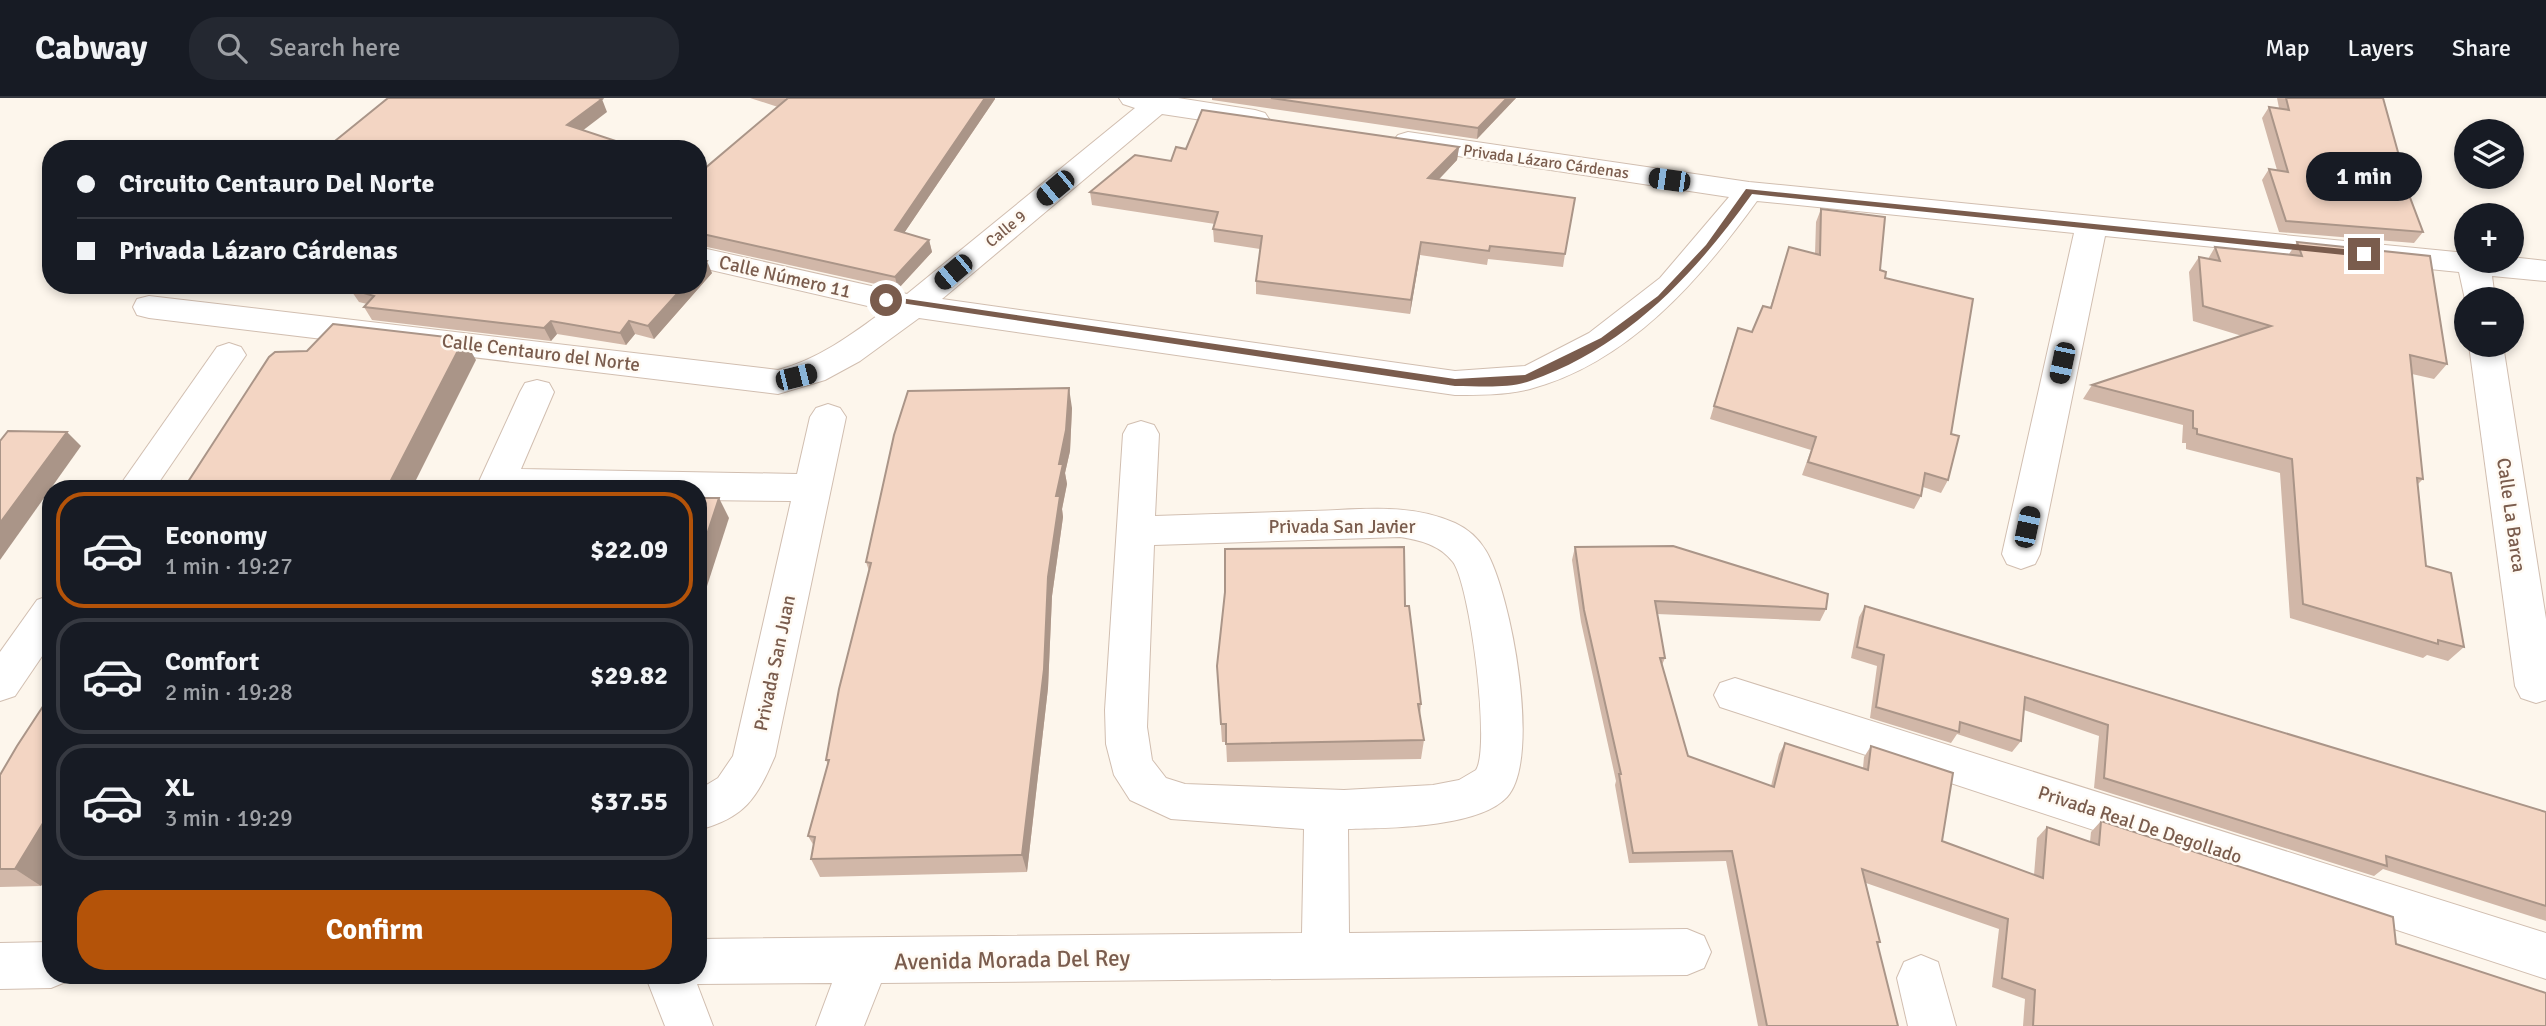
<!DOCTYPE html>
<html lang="en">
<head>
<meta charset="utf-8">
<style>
  :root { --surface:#171b24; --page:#242831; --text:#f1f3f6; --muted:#9ea1a6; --line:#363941; --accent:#b45309 }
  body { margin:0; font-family:Signika,sans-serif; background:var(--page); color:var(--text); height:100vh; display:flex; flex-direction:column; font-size:26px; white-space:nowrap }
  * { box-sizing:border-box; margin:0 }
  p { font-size:23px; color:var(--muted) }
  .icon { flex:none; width:38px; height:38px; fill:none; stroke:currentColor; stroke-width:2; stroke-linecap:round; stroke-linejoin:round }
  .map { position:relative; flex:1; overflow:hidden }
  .panel { position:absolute; left:42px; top:382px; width:665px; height:504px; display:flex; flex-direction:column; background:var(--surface); border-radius:28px; box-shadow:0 4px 10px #0003 }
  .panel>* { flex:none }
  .banner { position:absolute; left:42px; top:42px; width:665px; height:154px; border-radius:28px; box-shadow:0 4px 10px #0003; display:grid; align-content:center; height:154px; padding:0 35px; background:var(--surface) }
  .buttons { position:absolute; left:2454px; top:21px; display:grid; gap:14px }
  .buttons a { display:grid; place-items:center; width:70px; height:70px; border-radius:50%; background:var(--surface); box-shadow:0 4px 10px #0003; font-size:35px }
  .end { position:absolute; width:32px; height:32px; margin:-16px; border:9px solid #7a5c4d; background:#fff; box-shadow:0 0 0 4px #fff }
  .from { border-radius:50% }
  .bubble { position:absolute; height:49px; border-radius:24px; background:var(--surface); box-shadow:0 4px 10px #0003; font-size:23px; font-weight:800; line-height:49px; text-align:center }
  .car { position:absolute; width:21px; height:42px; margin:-21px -10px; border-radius:9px; box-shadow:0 0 5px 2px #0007; background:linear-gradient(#222 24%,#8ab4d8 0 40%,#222 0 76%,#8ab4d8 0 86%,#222 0) }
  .banner b { display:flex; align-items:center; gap:24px; height:66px; font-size:26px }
  .banner b+b { border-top:2px solid var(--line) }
  .banner i { width:18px; height:18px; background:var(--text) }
  ul { padding:12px 0 0; list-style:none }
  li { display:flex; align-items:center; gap:21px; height:116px; margin:0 14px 10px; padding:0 21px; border:4px solid var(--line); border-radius:28px }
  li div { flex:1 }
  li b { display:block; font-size:26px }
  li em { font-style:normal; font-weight:800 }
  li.on { border-color:var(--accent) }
  li>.icon { width:63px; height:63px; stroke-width:1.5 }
  .action { display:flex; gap:14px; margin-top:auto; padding:14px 35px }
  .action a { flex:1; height:80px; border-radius:28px; background:var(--accent); color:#fff; font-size:28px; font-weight:800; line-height:80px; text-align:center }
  header { display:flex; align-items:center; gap:42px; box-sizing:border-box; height:98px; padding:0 35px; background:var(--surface); border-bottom:2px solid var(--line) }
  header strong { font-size:33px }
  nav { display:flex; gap:38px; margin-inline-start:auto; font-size:24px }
  .search { width:490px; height:63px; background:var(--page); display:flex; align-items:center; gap:18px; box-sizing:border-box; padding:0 24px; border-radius:28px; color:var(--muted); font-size:26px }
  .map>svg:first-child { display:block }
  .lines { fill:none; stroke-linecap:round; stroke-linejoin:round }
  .minor-casing { stroke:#d1beb0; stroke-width:2 }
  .minor { fill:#fff; fill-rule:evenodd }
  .wall { fill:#d1b7a8 }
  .shaded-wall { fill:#aa9588 }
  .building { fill:#f3d5c3; stroke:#aa9588; stroke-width:2 }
  .route { fill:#7a5c4d }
  .labels { text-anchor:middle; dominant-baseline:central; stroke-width:5; stroke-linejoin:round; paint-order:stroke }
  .far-street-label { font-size:16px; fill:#7a5c4d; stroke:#fffaf3 }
  .street-label { font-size:19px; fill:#7a5c4d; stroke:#fffaf3 }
  .near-street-label { font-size:23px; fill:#7a5c4d; stroke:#fffaf3 }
</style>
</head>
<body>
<header>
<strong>Cabway</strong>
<div class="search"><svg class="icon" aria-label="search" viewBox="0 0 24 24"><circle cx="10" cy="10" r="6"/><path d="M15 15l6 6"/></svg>Search here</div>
<nav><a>Map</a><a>Layers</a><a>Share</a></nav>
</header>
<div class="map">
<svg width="2546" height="928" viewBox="0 0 2546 928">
  <rect width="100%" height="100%" fill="#fdf6ec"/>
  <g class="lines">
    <defs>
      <g id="minor">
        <path d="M1119,0H1178L1255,12L1265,15L1269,21L1265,27L1255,30L1162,16L942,201L1455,273L1525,268L1589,235L1660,180L1729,99L1398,49L1393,43L1398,37L1408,34L1749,84L2466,155V163H2511V159L2546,163V183L2492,178L2495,201H2466V206L2459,174L2105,138L2040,456L2035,466L2021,471L2007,466L2002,456L2074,135L1757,103C1700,182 1628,265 1530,291C1505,297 1480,297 1455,297L919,220L860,263L825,282L778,296L149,220L137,217L133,209L137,201L149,198L778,272C819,261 851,237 885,212L698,169V149L907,196L1135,10L1123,6Z"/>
        <polygon points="229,245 241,249 246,257 155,390 118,390 217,249"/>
        <polygon points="2469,247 2503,247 2546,521 2546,602 2536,605 2521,600 2515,588"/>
        <path d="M537,282L549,285L554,294L521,371L797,376L810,319L816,310L828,306L840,310L846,319L775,658C757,700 745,720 698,732V692L718,680L733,658L791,403L698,402V390H476L520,294L525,285Z"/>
        <path d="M1141,323L1154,327L1159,336L1155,418C1206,416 1258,415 1309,413C1358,412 1410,404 1455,425C1468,431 1479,441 1486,453C1511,495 1542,661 1507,699C1478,730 1388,730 1348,731L1349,835L1687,831L1704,838L1711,854L1704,870L1687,877L881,885L864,928H816L832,885L697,886L713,928H665L645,877H698V841L1302,835L1304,731L1171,721L1130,702L1114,677L1106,646L1105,612L1123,336L1128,327ZM1400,439C1420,442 1440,447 1453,464C1470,487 1491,649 1476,672L1459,682L1433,687L1344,692L1185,686L1166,680L1152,662L1147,629L1154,447Z"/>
        <polygon points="51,497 51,545 15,598 0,603 0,554 37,502"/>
        <polygon points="1735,580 2546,835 2546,881 1720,609 1714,597 1720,585"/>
        <polygon points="51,844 51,877 71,877 68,883 51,890 0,891 0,845"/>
        <polygon points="1921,857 1938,864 1956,928 1908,928 1897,880 1904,864"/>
      </g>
    </defs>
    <use href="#minor" class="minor-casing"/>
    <use href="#minor" class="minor"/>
  </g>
  <g class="wall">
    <polygon points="750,0 995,0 995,1 904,135 929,142 932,154 898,191 698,147 698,69 704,71 778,9"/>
    <polygon points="1212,0 1516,0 1477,41 1212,2"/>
    <polygon points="2277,0 2383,0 2401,65 2398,69 2423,134 2414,145 2279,134 2262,82 2269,71 2277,72 2262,20 2269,9 2279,10"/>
    <polygon points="1459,49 1457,62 1438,82 1565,156 1563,169 1488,161 1487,167 1420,157 1410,216 1256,196 1256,183 1260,151 1214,144 1213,131 1215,126 1092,107 1090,94 1171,63 1186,51"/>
    <polygon points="1821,111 1880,172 1885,180 1951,336 1948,382 1941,395 1923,389 1921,398 1914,411 1802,377 1811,352 1710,321 1733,244 1752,234 1770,210 1789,149 1815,156 1816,124"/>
    <polygon points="2297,144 2447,266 2434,281 2412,276 2423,381 2418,386 2426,468 2464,549 2448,563 2427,557 2423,560 2290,520 2280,375 2186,351 2186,345 2182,345 2183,327 2083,301 2092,287 2242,238 2193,223 2189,174 2199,159 2208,161 2215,149 2289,156"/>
    <polygon points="712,175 654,241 635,236 626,247 557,236 551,243 372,222 364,209 367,206 359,204 350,191"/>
    <polygon points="1072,310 1070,353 1065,375 1067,386 1062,411 1063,419 1052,498 1048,590 1027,774 820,779 811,761 814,748 808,738 828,667 826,662 869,473 866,464"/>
    <polygon points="1575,449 1826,511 1820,523 1657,516 1665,560 1662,567 1688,658 1771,688 1779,656 1785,645 1863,670 1864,659 1871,648 1942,743 2034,777 2037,740 2047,729 2090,744 2091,734 2101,723 2396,846 2546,928 2023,928 2025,901 1992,889 1999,831 1866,785 1880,844 1877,847 1898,928 1758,928 1726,763 1629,765 1615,687 1616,683 1581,524 1572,462"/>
    <polygon points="1405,508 1421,606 1420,617 1424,642 1421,661 1227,664 1226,644 1222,644 1217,568"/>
    <polygon points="1865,508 2546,714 2546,823 2383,771 2374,778 2094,690 2099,638 2024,612 2021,643 2012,654 1957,636 1951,645 1870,620 1877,568 1851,560 1859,519"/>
    <polygon points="51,596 51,772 41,788 0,789 0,677"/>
  </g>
  <g class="shaded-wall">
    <polygon points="985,0 995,0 995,1 898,144 895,132"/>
    <polygon points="1507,0 1516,0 1477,41 1478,30"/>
    <polygon points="602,1 607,14 573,40 567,27"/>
    <polygon points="1459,49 1457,62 1427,94 1428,80"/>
    <polygon points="929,142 932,154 898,191 895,179"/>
    <polygon points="1421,144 1420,157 1410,216 1411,202"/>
    <polygon points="707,163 712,175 654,241 648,228 685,187 698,187 698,173"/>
    <polygon points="551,223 557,236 551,243 544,230"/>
    <polygon points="629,223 635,236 626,247 620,235"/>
    <polygon points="464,241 476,262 412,390 387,390"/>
    <polygon points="1069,290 1072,310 1070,353 1065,375 1067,386 1062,411 1063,419 1052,498 1048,590 1027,774 1022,757 1059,366"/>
    <polygon points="67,334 81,348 0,462 0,425"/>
    <polygon points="719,400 729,420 698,516 698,464"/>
    <polygon points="51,712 51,772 41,788 15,771"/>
  </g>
  <g class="building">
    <polygon points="388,0 598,0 602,1 567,27 640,51 334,51 337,49 330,47"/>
    <polygon points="786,0 985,0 895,132 929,142 895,179 698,135 698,69 704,71 788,0"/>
    <polygon points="1271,0 1507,0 1478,30"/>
    <polygon points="2286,0 2383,0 2401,65 2397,65 2423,134 2286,123 2269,71 2288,74 2269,9 2289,12"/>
    <polygon points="1202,12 1459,49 1428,80 1575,100 1565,156 1490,148 1489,153 1421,144 1411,202 1256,183 1262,138 1213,131 1218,114 1090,94 1135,57 1171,63 1176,49 1186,51"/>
    <polygon points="1821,111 1885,119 1880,172 1886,174 1885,180 1973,201 1951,336 1959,338 1948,382 1925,375 1921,398 1808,364 1816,339 1714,308 1738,230 1752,234 1763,208 1771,210 1789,149 1820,157"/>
    <polygon points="2297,144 2430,158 2447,266 2410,257 2423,381 2417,380 2426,468 2451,475 2464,549 2438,542 2438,546 2303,506 2292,361 2197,336 2197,331 2193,330 2193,313 2092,287 2271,228 2203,208 2199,159 2220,163 2215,149 2302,158"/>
    <polygon points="698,160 707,163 698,173"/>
    <polygon points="356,187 685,187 648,228 629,223 620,235 551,223 544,230 364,209 374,198 350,191"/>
    <polygon points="333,226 464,241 387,390 184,390 269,259 275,254 307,253"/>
    <polygon points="1069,290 1066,332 1059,366 1063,366 1056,398 1060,398 1048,479 1044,571 1022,757 811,761 815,739 808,738 829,662 826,662 839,591 871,465 866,464 894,337 908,293"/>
    <polygon points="8,333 67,334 0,425 0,343"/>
    <polygon points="698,400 719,400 698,464"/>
    <polygon points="1673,448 1828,496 1826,511 1655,503 1665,560 1660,560 1688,658 1774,689 1785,645 1868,672 1871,648 1953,675 1942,743 2043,780 2047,729 2099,747 2101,723 2393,819 2396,846 2546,895 2546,928 2033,928 2035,892 2002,880 2008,821 1862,771 1880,844 1877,844 1898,928 1767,928 1732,753 1633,755 1619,676 1621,676 1584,512 1575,449"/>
    <polygon points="1404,449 1405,508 1409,508 1421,606 1418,606 1424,642 1226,646 1226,626 1221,626 1217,568 1225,494 1225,451"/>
    <polygon points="1865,508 2546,714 2546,808 2386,758 2387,768 2104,680 2108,627 2025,599 2021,643 1960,624 1959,634 1876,609 1884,557 1857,549"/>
    <polygon points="51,596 51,712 15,771 0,771 0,677 17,648"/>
  </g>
  <path class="route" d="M1746,91L2364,153L2369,156L2364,159L1752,96C1694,177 1627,249 1530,283C1507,291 1479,288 1455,288L881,202L886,198L1455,281L1525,277L1601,240L1658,198L1706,147Z"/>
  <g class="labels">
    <g class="far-street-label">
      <text transform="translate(1546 64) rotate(8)">Privada Lázaro Cárdenas</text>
      <text transform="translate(1006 131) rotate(-40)">Calle 9</text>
    </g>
    <g class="street-label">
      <text transform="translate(785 179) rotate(13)">Calle Número 11</text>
      <text transform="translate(541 255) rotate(7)">Calle Centauro del Norte</text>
      <text transform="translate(2511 417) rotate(82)">Calle La Barca</text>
      <text x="1342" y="429">Privada San Javier</text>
      <text transform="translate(775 565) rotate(-78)">Privada San Juan</text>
      <text transform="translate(2140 727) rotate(18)">Privada Real De Degollado</text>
    </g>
    <g class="near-street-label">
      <text transform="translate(1012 862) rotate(-1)">Avenida Morada Del Rey</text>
    </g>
  </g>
</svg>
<div class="buttons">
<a><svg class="icon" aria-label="layers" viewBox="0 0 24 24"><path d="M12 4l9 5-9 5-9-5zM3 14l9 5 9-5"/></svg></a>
<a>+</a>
<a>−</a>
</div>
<i class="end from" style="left:886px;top:202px"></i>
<i class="end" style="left:2364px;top:156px"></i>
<div class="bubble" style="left:2306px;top:54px;width:116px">1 min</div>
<i class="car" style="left:1669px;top:82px;rotate:278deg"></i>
<i class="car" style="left:1055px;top:90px;rotate:230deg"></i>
<i class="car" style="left:953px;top:174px;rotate:230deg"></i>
<i class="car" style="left:2062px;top:265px;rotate:192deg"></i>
<i class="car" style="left:796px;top:279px;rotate:76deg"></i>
<i class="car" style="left:2027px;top:429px;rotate:12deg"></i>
<div class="banner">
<b><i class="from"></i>Circuito Centauro Del Norte</b>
<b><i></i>Privada Lázaro Cárdenas</b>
</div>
<section class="panel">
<ul>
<li class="on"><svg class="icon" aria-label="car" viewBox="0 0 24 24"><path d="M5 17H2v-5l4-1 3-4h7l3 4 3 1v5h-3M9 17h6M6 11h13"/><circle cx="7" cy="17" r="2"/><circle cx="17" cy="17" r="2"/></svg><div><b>Economy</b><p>1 min · 19:27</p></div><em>$22.09</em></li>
<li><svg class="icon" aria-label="car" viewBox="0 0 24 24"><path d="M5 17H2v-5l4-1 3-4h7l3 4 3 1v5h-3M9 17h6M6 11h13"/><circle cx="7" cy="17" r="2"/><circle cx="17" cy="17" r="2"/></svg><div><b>Comfort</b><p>2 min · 19:28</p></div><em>$29.82</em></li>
<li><svg class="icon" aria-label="car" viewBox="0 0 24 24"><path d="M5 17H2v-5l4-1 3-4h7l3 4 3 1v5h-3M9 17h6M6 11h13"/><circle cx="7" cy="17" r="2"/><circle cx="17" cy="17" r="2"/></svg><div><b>XL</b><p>3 min · 19:29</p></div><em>$37.55</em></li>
</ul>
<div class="action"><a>Confirm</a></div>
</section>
</div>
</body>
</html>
